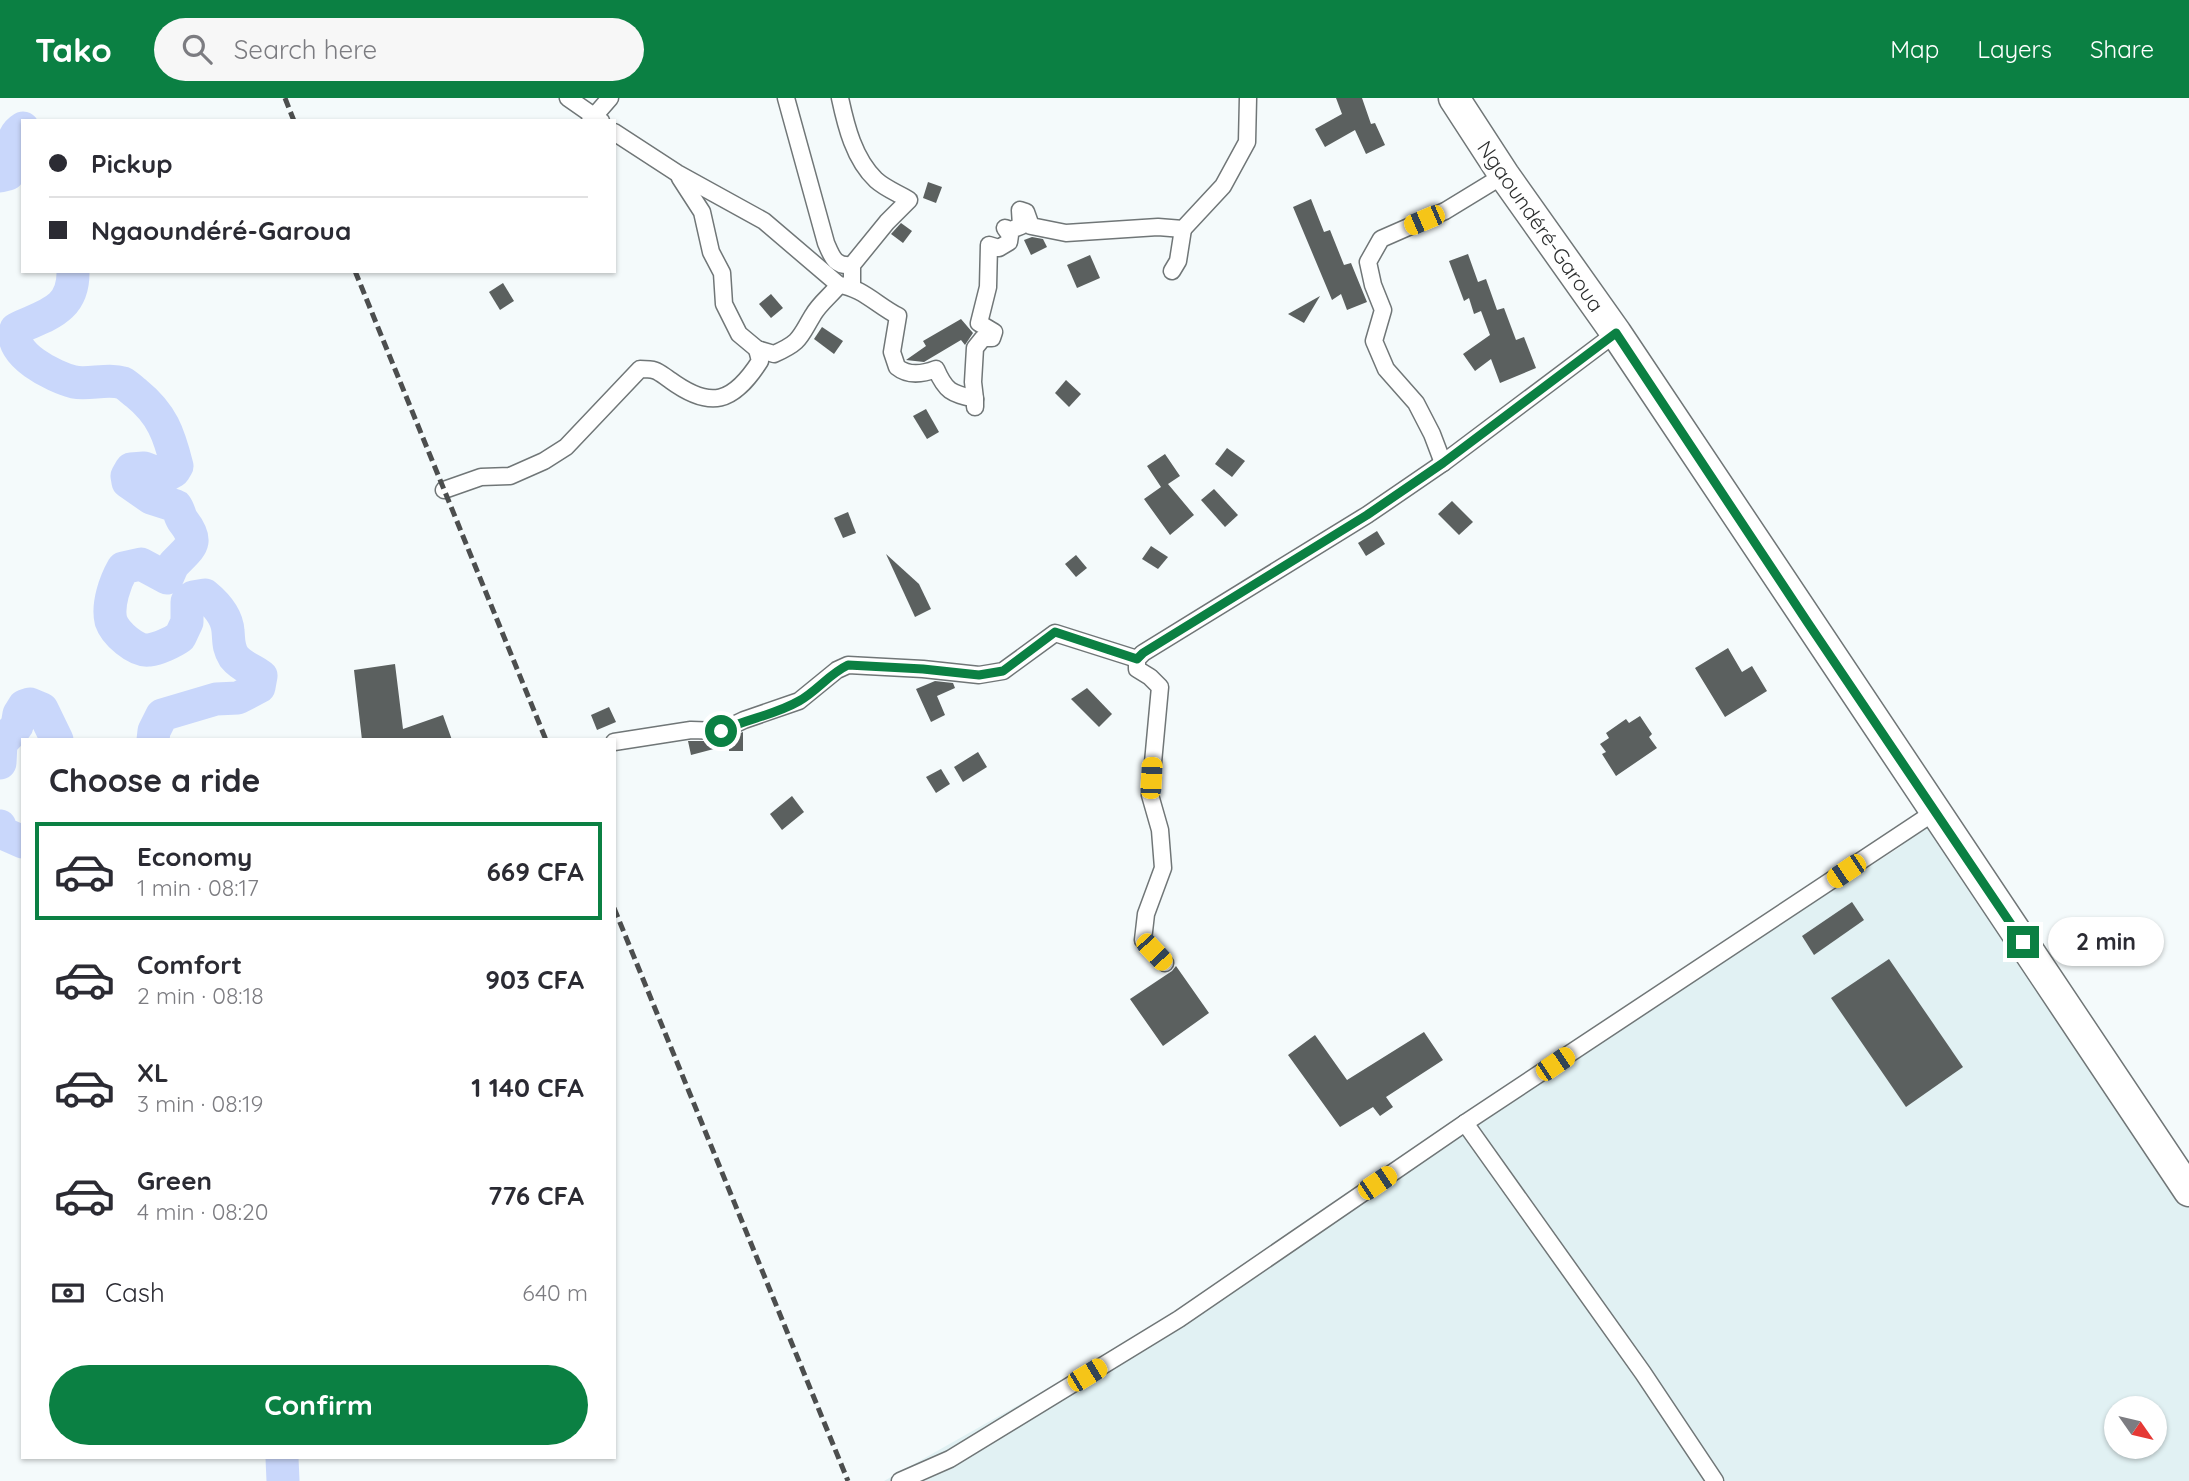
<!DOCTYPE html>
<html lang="en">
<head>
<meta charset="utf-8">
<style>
  :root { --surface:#fff; --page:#f7f7f7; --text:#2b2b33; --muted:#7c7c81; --line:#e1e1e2; --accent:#0b8043 }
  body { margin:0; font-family:Quicksand,sans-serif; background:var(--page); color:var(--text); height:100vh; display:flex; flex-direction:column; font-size:26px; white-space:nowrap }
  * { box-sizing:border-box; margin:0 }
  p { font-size:23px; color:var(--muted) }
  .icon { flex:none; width:38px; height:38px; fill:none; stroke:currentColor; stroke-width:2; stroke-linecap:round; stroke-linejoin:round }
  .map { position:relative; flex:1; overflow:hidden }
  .drawer { position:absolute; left:21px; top:640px; width:595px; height:721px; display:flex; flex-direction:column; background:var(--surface); border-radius:0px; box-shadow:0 2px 5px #0004 }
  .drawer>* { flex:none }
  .guide { position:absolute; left:21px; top:21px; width:595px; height:154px; border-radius:0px; box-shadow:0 2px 5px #0004; display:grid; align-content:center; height:154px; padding:0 28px; background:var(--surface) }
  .needle { width:46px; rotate:124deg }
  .tools { position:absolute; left:2104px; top:1298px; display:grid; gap:14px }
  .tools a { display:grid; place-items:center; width:63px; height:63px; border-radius:50%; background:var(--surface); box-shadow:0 2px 5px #0004; font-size:35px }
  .end { position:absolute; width:32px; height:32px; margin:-16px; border:9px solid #0b8043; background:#fff; box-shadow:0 0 0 4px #fff }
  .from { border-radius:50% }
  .bubble { position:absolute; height:49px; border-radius:24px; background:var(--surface); box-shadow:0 2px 5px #0004; font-size:23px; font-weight:700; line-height:49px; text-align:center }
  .car { position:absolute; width:21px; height:42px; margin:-21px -10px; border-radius:9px; box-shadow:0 0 5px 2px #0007; background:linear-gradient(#f5c518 24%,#345 0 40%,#f5c518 0 76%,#345 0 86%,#f5c518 0) }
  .guide b { display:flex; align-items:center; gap:24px; height:66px; font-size:26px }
  .guide b+b { border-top:2px solid var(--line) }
  .guide i { width:18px; height:18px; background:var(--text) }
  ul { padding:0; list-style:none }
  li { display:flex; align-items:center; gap:21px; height:98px; margin:0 14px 10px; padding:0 14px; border:4px solid transparent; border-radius:0px }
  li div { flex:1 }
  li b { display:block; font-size:26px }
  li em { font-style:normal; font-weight:700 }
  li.active { border-color:var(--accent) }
  li>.icon { width:63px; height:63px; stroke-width:1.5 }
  h2 { padding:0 28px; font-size:32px; line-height:84px }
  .pay { display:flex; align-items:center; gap:18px; height:77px; padding:0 28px; font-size:26px }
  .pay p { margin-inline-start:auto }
  .primary-button { display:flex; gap:14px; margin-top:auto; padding:14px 28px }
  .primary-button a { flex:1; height:80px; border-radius:42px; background:var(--accent); color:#fff; font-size:28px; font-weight:700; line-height:80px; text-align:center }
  header { display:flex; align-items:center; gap:42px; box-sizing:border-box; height:98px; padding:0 35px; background:var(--accent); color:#fff }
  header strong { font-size:33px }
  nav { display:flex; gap:38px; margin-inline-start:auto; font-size:24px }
  .search { width:490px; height:63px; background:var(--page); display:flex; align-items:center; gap:18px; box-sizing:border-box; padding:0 24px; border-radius:38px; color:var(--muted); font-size:26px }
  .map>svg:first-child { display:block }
  .built { fill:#e1f1f3; fill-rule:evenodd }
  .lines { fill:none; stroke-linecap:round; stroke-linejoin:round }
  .river { stroke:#c9d7fb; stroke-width:33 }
  .building { fill:#5b605f }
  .street-casing { stroke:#707677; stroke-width:19 }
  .highway-casing { stroke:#707677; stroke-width:33 }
  .street { stroke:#fff; stroke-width:16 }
  .highway { stroke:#fff; stroke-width:30 }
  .rail { stroke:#4c4e4e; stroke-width:5; stroke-dasharray:10 5; stroke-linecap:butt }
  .route { stroke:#0b8043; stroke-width:9 }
  .labels { text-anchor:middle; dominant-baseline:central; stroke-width:7; stroke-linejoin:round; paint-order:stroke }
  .street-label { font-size:21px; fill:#2d2f2f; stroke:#fff }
</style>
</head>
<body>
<header>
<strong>Tako</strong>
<div class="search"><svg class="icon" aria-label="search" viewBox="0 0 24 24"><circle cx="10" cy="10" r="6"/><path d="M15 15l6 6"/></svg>Search here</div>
<nav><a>Map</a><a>Layers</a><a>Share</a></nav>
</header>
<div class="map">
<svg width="2189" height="1383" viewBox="0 0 2189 1383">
  <rect width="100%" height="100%" fill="#f4fafb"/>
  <path class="built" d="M1936,713L2189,1093V1383H884L1107,1257L1346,1105L1900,749ZM2116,1311H2154V1349H2116Z"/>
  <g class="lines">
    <g class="river">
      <path d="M0,78L8,76C18,61 5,41 23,30"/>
      <path d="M73,173C74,213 45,217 16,231C7,256 54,279 74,284C89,287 108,280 123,285C127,287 132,292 136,295C162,316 169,336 177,368L174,373L165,378L144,370L131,371L127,378L128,384L151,400L176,408C179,412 180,419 183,423C200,445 191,448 175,465C171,469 170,475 167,480L141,466L123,470C115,484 107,507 111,523C115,535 136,554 149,552C158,551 173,544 180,539L187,524V504L193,499L205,497C216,506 227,518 228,533C229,543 228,550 234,559C242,569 252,571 261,578L259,589L238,600L216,601L162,617L154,633L153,642"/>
      <polyline points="0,665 1,645 17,628 19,616 24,608 30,606 42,611 57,642"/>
      <polyline points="0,728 2,735 23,744"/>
      <polyline points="282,1360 283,1383"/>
    </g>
  </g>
  <g class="building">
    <polygon points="1336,0 1362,0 1371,26 1375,25 1385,47 1366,56 1355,32 1325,49 1315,31 1342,16"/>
    <polygon points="928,84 942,89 936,105 923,100"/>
    <polygon points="1311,101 1324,134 1330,132 1344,167 1351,165 1367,204 1347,212 1341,196 1332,202 1293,109"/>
    <polygon points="901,125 912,133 903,145 891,136"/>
    <polygon points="1032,139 1043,141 1047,149 1031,157 1024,142"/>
    <polygon points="1468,156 1478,184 1486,181 1497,212 1504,210 1516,242 1524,239 1536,270 1500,285 1491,261 1475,273 1463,256 1490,237 1481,213 1474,216 1469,200 1464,203 1449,163"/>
    <polygon points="1090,157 1100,180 1077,190 1067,167"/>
    <polygon points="503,185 514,203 500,212 489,194"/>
    <polygon points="771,196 783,210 771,220 759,206"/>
    <polygon points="1320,198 1304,225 1288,216"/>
    <polygon points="961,221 973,235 965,247 961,242 924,264 906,262 926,248 923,243"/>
    <polygon points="822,229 843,243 834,256 814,241"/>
    <polygon points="1066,282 1081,296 1069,309 1055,295"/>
    <polygon points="926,311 939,334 927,341 913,318"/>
    <polygon points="1227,350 1245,363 1232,379 1215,366"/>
    <polygon points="1165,356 1180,378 1168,386 1194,417 1170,437 1144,401 1161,389 1147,368"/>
    <polygon points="1214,391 1238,417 1225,429 1201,402"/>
    <polygon points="1452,403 1473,424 1459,437 1438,416"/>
    <polygon points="848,414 856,435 843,440 834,420"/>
    <polygon points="1377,433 1385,446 1366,458 1358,445"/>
    <polygon points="1151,448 1168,459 1158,471 1142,461"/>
    <polygon points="886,456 919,486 931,511 915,519"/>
    <polygon points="1076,457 1087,470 1076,479 1065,466"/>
    <polygon points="1728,550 1742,574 1752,568 1767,593 1725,619 1695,570"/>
    <polygon points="395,566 403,631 443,617 452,642 362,642 354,572"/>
    <polygon points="935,583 953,585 955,590 937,598 945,617 931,624 916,591"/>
    <polygon points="1087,590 1112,616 1099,629 1071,601"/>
    <polygon points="609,609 616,624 597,632 591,617"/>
    <polygon points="1640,618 1652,636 1649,639 1657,650 1616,678 1602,656 1606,654 1600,646 1609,640 1606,635 1626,621 1629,625"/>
    <polygon points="743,634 743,653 729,653 729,647 691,657 688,643 721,643"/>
    <polygon points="978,654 987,669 963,684 954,669"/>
    <polygon points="941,671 950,686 936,695 926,679"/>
    <polygon points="792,698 804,714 782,732 770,716"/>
    <polygon points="1852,804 1864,822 1814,857 1802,838"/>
    <polygon points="1889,861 1963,969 1906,1009 1831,900"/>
    <polygon points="1176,868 1209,915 1163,948 1130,901 1172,873"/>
    <polygon points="1424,934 1443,962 1386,999 1393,1009 1380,1018 1373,1009 1340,1029 1288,957 1315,937 1347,982"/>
  </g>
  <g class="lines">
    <defs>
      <g id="street">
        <polyline points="568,0 601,23"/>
        <path d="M786,0L826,145C832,159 835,169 852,167"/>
        <path d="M840,0C846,28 854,61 876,82C886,91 898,95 909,102L887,124L852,167V188"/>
        <polyline points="590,23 610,0"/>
        <path d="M614,34L677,75L764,123L839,187C861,189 878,208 898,218L892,254L897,269C908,278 923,276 936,271C946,294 951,295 975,301V309"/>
        <path d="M680,80L702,114L711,154L722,175L724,206L739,236L757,251L774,256C801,244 799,240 813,217C819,206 831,197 839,187"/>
        <polyline points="1172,173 1178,163 1183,131"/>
        <polyline points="975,301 973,284 975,250 983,240 992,240 994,234 979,225 988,189 989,147 999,150 1009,144 1010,137 1005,130 1011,132 1021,128 1020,112 1026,114 1031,128 1066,135 1158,129 1183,131 1223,88 1247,44 1248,0"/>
        <polyline points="1443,365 1432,336 1416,305 1386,271 1374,243 1383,212 1373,187 1368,164 1381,141 1445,113 1504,77"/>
        <path d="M444,392L481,379L510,378L544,363L566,349L640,271C657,271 657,273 670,282C711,312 733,305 760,263L757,251"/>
        <polyline points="614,644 691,632 721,633 744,622 799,603 837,572 848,567 923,571 979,577 1003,573 1055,535 1137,561"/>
        <polyline points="1165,865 1143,842 1146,816 1163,770 1160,732 1150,697 1160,589 1150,579 1137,571 1137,561 1143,555 1367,417 1443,365 1616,235"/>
        <polyline points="1465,1025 1643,1275 1715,1383"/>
        <polyline points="900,1383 950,1361 1179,1221 1465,1025 1936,713"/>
      </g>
      <polyline id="highway" points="1454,0 1504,77 1616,235 2189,1093"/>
    </defs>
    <use href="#street" class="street-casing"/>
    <use href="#highway" class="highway-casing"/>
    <use href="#street" class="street"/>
    <use href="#highway" class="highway"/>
    <g class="rail">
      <polyline points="285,0 294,23"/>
      <polyline points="355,173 546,642"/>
      <polyline points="614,810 848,1383"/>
    </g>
  </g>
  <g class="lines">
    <path class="route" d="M721,633C746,621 775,617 799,603C817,593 829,576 848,567L923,571L979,577L1003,573L1055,534L1137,561L1143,555L1367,417L1443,365L1616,235L1808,525L2023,844"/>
  </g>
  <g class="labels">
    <g class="street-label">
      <text transform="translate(1541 128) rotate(55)">Ngaoundéré-Garoua</text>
    </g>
  </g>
</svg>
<div class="tools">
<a><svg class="needle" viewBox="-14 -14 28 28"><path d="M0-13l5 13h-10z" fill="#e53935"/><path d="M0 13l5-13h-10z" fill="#7c7c81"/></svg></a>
</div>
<i class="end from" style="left:721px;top:633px"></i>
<i class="end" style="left:2023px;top:844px"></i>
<div class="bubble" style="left:2048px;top:819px;width:116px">2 min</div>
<i class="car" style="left:1424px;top:122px;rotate:247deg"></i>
<i class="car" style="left:1151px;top:680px;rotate:3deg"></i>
<i class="car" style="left:1846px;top:773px;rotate:236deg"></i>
<i class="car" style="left:1154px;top:854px;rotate:137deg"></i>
<i class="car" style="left:1555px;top:966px;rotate:56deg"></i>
<i class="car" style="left:1377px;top:1085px;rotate:56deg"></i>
<i class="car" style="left:1087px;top:1277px;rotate:59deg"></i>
<div class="guide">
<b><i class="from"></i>Pickup</b>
<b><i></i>Ngaoundéré-Garoua</b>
</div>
<section class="drawer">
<h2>Choose a ride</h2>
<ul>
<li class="active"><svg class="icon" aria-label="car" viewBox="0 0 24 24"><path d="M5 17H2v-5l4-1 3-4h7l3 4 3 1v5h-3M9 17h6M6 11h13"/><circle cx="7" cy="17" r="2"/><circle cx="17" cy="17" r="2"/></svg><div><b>Economy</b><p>1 min · 08:17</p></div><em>669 CFA</em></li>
<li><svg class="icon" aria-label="car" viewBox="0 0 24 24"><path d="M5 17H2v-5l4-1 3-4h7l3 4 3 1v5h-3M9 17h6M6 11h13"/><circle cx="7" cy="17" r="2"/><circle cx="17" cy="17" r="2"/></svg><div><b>Comfort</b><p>2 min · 08:18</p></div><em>903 CFA</em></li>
<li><svg class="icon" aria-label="car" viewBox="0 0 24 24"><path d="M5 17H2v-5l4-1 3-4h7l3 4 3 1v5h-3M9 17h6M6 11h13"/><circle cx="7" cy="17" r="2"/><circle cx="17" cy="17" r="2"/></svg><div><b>XL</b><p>3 min · 08:19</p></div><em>1 140 CFA</em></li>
<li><svg class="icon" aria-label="car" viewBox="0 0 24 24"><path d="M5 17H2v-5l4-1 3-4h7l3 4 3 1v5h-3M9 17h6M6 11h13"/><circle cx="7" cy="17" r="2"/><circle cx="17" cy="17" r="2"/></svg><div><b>Green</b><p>4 min · 08:20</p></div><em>776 CFA</em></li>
</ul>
<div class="pay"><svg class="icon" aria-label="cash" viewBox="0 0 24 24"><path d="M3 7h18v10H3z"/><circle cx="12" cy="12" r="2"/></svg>Cash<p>640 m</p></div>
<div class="primary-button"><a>Confirm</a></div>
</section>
</div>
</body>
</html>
